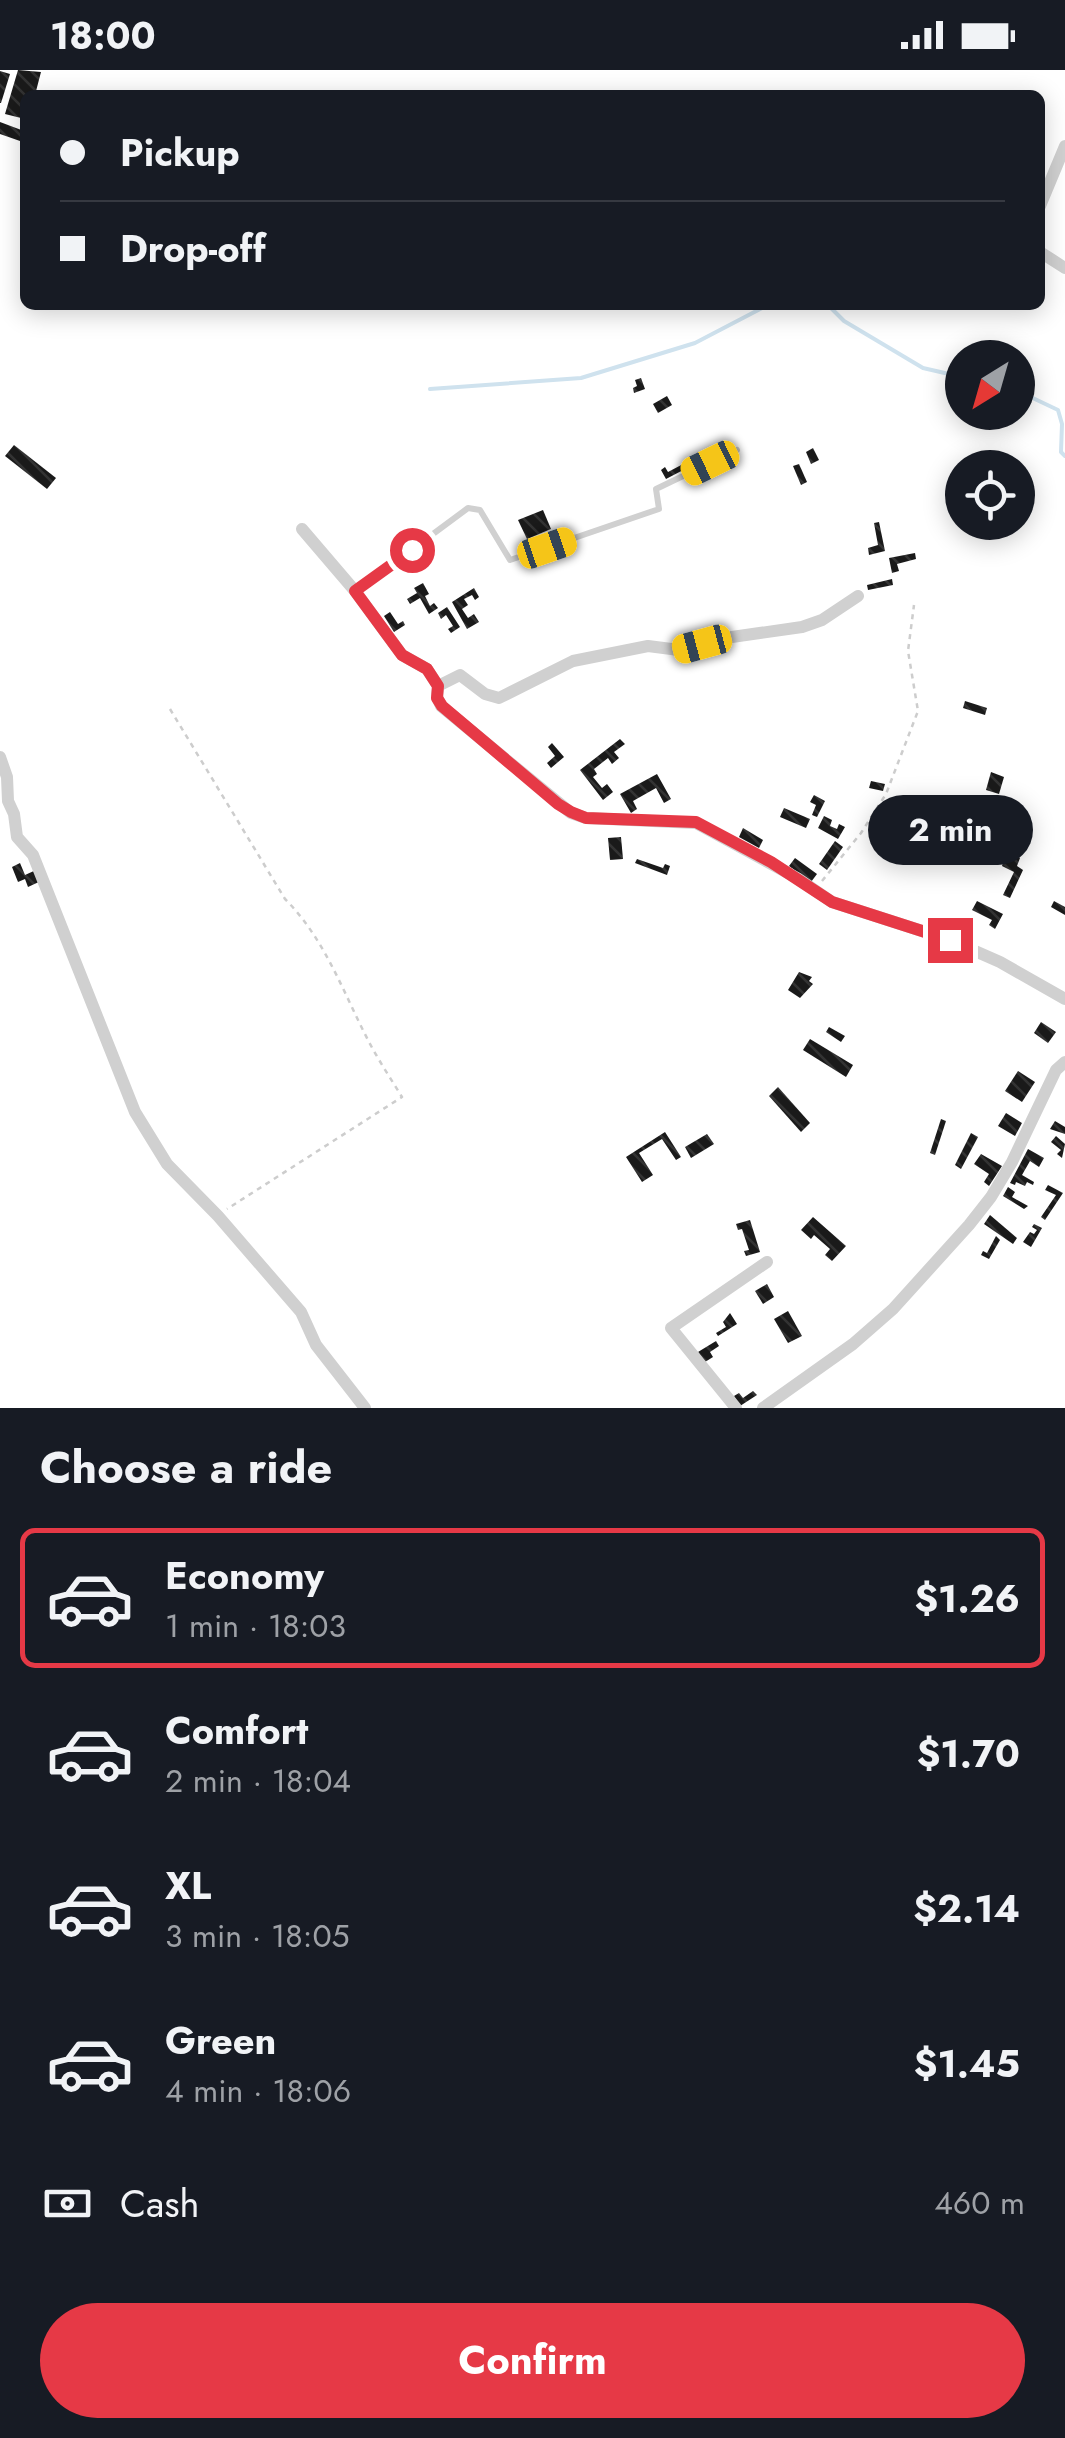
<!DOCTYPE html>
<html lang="en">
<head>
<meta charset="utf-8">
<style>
  :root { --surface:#171b24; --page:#20242c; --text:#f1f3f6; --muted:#9ea1a6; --line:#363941; --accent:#e63946 }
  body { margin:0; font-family:Jost,sans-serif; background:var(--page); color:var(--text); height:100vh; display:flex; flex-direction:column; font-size:38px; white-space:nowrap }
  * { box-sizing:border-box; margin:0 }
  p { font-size:32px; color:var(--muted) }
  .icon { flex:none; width:55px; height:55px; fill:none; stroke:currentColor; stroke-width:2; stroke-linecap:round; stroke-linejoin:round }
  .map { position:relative; height:1338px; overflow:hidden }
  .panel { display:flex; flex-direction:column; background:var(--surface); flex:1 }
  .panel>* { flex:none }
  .hud { position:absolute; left:20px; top:20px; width:1025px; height:220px; border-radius:15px; box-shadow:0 5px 25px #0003; display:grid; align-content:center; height:220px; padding:0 40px; background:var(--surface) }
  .needle { width:65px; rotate:217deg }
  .controls { position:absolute; left:945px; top:270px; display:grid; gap:20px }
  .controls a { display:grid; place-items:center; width:90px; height:90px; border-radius:50%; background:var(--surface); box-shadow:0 5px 25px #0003; font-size:50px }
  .end { position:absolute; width:45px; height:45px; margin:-22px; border:12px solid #e63946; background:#fff; box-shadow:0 0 0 5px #fff }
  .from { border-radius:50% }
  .bubble { position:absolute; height:70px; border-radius:35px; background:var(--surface); box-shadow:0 5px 25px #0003; font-size:32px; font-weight:700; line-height:70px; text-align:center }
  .car { position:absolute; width:30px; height:60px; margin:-30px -15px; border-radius:12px; box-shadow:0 0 8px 2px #0007; background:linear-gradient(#f5c518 24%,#345 0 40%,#f5c518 0 76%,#345 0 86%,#f5c518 0) }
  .hud b { display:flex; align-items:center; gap:35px; height:95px; font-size:38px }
  .hud b+b { border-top:2px solid var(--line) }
  .hud i { width:25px; height:25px; background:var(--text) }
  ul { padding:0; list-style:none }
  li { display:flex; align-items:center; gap:30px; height:140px; margin:0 20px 15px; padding:0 20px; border:5px solid transparent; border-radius:15px }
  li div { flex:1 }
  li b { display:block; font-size:38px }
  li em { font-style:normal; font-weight:700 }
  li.selected { border-color:var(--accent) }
  li>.icon { width:90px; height:90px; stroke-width:1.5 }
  h2 { padding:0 40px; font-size:45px; line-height:120px }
  .pay { display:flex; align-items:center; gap:25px; height:110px; padding:0 40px; font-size:38px }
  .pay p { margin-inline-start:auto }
  .button { display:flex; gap:20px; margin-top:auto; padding:20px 40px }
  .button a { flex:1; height:115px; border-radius:60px; background:var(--accent); color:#fff; font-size:40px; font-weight:700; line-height:115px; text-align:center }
  .status { display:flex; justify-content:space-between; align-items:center; height:70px; padding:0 50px; background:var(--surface); direction:ltr }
  .status svg { height:28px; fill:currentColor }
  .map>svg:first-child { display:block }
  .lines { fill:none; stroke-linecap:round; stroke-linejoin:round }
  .stream { stroke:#cfe2ee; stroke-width:4 }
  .building { fill:url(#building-back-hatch) }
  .path { stroke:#cdcdcd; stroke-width:2.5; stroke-dasharray:5 5; stroke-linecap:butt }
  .service { stroke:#d0d0d0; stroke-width:6 }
  .minor { stroke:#d0d0d0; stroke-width:12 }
  .route { stroke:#e63946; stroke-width:12 }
</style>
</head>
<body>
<div class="status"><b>18:00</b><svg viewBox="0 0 49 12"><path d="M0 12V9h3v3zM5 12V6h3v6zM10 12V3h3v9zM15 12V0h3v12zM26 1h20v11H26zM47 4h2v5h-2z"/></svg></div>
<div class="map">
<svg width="1065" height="1338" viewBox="0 0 1065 1338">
  <defs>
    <pattern id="building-back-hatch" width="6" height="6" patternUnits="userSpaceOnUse" patternTransform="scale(2.5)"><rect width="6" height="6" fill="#1a1a1a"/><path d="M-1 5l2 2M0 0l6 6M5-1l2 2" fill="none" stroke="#333"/></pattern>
  </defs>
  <rect width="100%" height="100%" fill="#fff"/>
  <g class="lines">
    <g class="stream">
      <polyline points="828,235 844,251 923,298 962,307"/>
      <polyline points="430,319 581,308 695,273 768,235"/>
      <polyline points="1018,321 1058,340 1062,354 1061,382 1065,386"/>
    </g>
  </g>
  <g class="building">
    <polygon points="18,0 41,2 35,25 25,25 25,49 5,44"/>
    <polygon points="0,1 10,4 1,33 0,33"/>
    <polygon points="0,52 24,61 20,71 0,64"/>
    <polygon points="641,308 645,319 634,323 633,318 637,316 635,310"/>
    <polygon points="667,326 672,335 658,343 653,334"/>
    <polygon points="14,375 56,408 47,419 5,386"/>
    <polygon points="813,378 819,390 811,394 806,382"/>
    <polygon points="685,393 687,398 666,409 661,400 665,397 668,402"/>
    <polygon points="799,394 807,412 801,415 793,396"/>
    <polygon points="543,440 551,459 527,469 518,450"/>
    <polygon points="879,452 885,481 869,485 868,478 878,475 874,453"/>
    <polygon points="915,483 916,489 897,494 899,501 892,503 889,488"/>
    <polygon points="892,509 893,515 868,520 867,515"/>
    <polygon points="423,513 429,524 425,526 430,536 434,533 438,538 429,544 420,528 410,534 407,529 417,523 414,518"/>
    <polygon points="474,518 479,527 475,530 472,525 464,529 468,535 462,539 468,548 474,544 479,552 467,559 452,532"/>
    <polygon points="447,537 460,557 451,563 448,559 453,556 446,545 441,549 438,543"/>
    <polygon points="390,542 398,554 403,551 405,555 394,562 384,546"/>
    <polygon points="965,631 987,638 985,645 963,638"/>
    <polygon points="620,669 625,674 614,682 619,688 612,694 608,688 594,699 597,704 593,707 602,718 607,714 613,722 603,730 580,700"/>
    <polygon points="552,673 564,687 551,698 547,693 555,686 548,677"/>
    <polygon points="991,702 1004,707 999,724 986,720"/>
    <polygon points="657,704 671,729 664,733 656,718 633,731 637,739 631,743 620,724"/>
    <polygon points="871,711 885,714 883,721 869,718"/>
    <polygon points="814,725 825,731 817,747 812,745 816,735 810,732"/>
    <polygon points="784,738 810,749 806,758 780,747"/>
    <polygon points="824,746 832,750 830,756 837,759 839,754 845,757 838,769 818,758"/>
    <polygon points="1003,750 1013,755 1009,761 1027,770 1024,776 997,762"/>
    <polygon points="743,758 763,770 759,778 739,767"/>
    <polygon points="621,767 623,789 610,790 608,768"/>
    <polygon points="835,771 843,777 827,800 819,794"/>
    <polygon points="1001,779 1020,788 1017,796 1023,800 1010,828 1003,825 1014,802 1002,796 1004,790 997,787"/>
    <polygon points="795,788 817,804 811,812 789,796"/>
    <polygon points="637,789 663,798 665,794 670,796 667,805 635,793"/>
    <polygon points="20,793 25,805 36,800 41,811 28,817 25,809 18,812 12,797"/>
    <polygon points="977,831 1003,844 995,859 989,855 992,850 972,840"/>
    <polygon points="1054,831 1065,837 1065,845 1051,837"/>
    <polygon points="799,902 812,907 809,911 813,914 800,928 788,920"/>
    <polygon points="1041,952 1056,962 1048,973 1034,963"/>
    <polygon points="829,957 845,966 841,972 826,962"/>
    <polygon points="810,969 853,995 846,1007 803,980"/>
    <polygon points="1018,1001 1035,1012 1022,1032 1005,1021"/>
    <polygon points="778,1017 810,1053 801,1062 769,1026"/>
    <polygon points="1006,1043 1022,1053 1015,1066 998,1056"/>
    <polygon points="941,1049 946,1051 935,1085 930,1083"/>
    <polygon points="1055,1051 1065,1057 1065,1064 1050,1059"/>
    <polygon points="665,1062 681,1087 676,1090 662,1069 639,1083 653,1105 642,1112 626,1087"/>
    <polygon points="971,1063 978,1067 961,1099 955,1095"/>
    <polygon points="707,1064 714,1074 691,1088 685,1077"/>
    <polygon points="1056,1066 1065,1074 1062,1088 1057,1084 1061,1080 1051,1072"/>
    <polygon points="1028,1079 1044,1088 1039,1097 1030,1091 1022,1105 1034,1112 1033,1115 1027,1112 1025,1116 1016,1112 1015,1115 1010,1113"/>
    <polygon points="981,1084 1002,1096 989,1116 984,1112 989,1104 974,1094"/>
    <polygon points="1048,1115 1063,1123 1045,1150 1041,1147 1056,1125 1045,1120"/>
    <polygon points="1008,1117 1015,1122 1012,1127 1028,1136 1024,1139 1003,1126"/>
    <polygon points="990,1145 1017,1168 1013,1174 984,1154"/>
    <polygon points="813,1147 846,1176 832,1191 825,1185 830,1179 814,1165 811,1169 801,1160"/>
    <polygon points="750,1150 760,1182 746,1186 744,1181 749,1180 742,1159 738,1160 736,1154"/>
    <polygon points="1034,1154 1042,1158 1031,1177 1023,1172 1030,1162 1034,1164 1037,1160 1032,1157"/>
    <polygon points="996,1166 1000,1170 989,1189 981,1185 983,1181 987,1183"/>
    <polygon points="767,1214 774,1227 763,1234 755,1221"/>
    <polygon points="788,1241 802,1266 788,1273 774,1249"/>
    <polygon points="730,1243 737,1254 718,1266 716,1263 726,1257 723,1252"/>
    <polygon points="716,1271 719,1276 710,1282 713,1287 705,1292 698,1282"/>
    <polygon points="753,1321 757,1325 740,1336 734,1326 739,1323 743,1328"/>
  </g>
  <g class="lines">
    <g class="path">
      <path d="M170,639L285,829C325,869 343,922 369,972C379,991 391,1009 402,1027L227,1139"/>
      <polyline points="822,811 861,763 886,724 918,641 908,581 914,535"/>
    </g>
    <polyline class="service" points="356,521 468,438 480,440 510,490 659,439 656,419 737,380"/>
    <g class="minor">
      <polyline points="1040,136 1065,76"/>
      <polyline points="1040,182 1065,198"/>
      <polyline points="302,459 355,521 402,585 427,599 438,616 437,627 441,636 571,743 586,748 696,753 797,808 832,832 950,870 1000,892 1065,929"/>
      <polyline points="438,616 460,605 485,624 499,628 573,591 648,576 679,580 725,568 802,557 822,550 858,526"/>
      <polyline points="0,687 7,707 8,731 14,744 17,767 33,785 135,1042 167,1094 218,1146 301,1242 316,1275 365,1338"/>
      <polyline points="736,1338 671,1258 767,1192"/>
      <polyline points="763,1338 853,1274 893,1239 969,1155 991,1127 1012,1092 1056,1000 1065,992"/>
    </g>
  </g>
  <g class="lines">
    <polyline class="route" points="412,480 355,521 402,585 427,599 438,616 437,628 442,636 558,734 571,742 586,748 696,752 771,792 832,832 950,870"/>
  </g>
</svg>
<div class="controls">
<a><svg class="needle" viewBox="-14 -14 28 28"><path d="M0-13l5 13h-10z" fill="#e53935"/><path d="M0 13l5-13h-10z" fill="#9ea1a6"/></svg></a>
<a><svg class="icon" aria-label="locate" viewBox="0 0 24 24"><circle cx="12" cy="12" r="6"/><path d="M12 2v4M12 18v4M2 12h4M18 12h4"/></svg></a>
</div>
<i class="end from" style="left:412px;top:480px"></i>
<i class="end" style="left:950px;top:870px"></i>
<div class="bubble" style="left:868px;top:725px;width:165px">2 min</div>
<i class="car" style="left:710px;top:393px;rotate:244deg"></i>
<i class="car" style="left:547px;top:478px;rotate:71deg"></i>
<i class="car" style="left:702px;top:574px;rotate:255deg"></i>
<div class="hud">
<b><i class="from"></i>Pickup</b>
<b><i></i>Drop-off</b>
</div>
</div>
<section class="panel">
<h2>Choose a ride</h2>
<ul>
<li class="selected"><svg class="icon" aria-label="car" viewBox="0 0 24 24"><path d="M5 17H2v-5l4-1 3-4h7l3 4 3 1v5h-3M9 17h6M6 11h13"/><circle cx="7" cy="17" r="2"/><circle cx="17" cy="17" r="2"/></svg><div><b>Economy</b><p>1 min · 18:03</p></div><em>$1.26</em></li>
<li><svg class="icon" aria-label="car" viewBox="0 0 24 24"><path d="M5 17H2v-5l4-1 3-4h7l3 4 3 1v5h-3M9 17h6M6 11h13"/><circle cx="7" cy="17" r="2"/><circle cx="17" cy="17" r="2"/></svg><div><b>Comfort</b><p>2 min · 18:04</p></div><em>$1.70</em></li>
<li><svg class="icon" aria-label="car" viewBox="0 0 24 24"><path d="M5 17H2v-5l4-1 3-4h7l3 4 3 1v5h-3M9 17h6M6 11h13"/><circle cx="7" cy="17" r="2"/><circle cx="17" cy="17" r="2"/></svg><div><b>XL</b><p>3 min · 18:05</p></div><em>$2.14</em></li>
<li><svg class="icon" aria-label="car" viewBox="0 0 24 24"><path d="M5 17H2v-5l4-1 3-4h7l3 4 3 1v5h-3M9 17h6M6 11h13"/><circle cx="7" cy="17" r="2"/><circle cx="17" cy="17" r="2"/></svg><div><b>Green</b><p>4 min · 18:06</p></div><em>$1.45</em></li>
</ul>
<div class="pay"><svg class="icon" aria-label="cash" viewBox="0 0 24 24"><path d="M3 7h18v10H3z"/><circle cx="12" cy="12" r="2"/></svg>Cash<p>460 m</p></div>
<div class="button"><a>Confirm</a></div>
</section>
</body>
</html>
